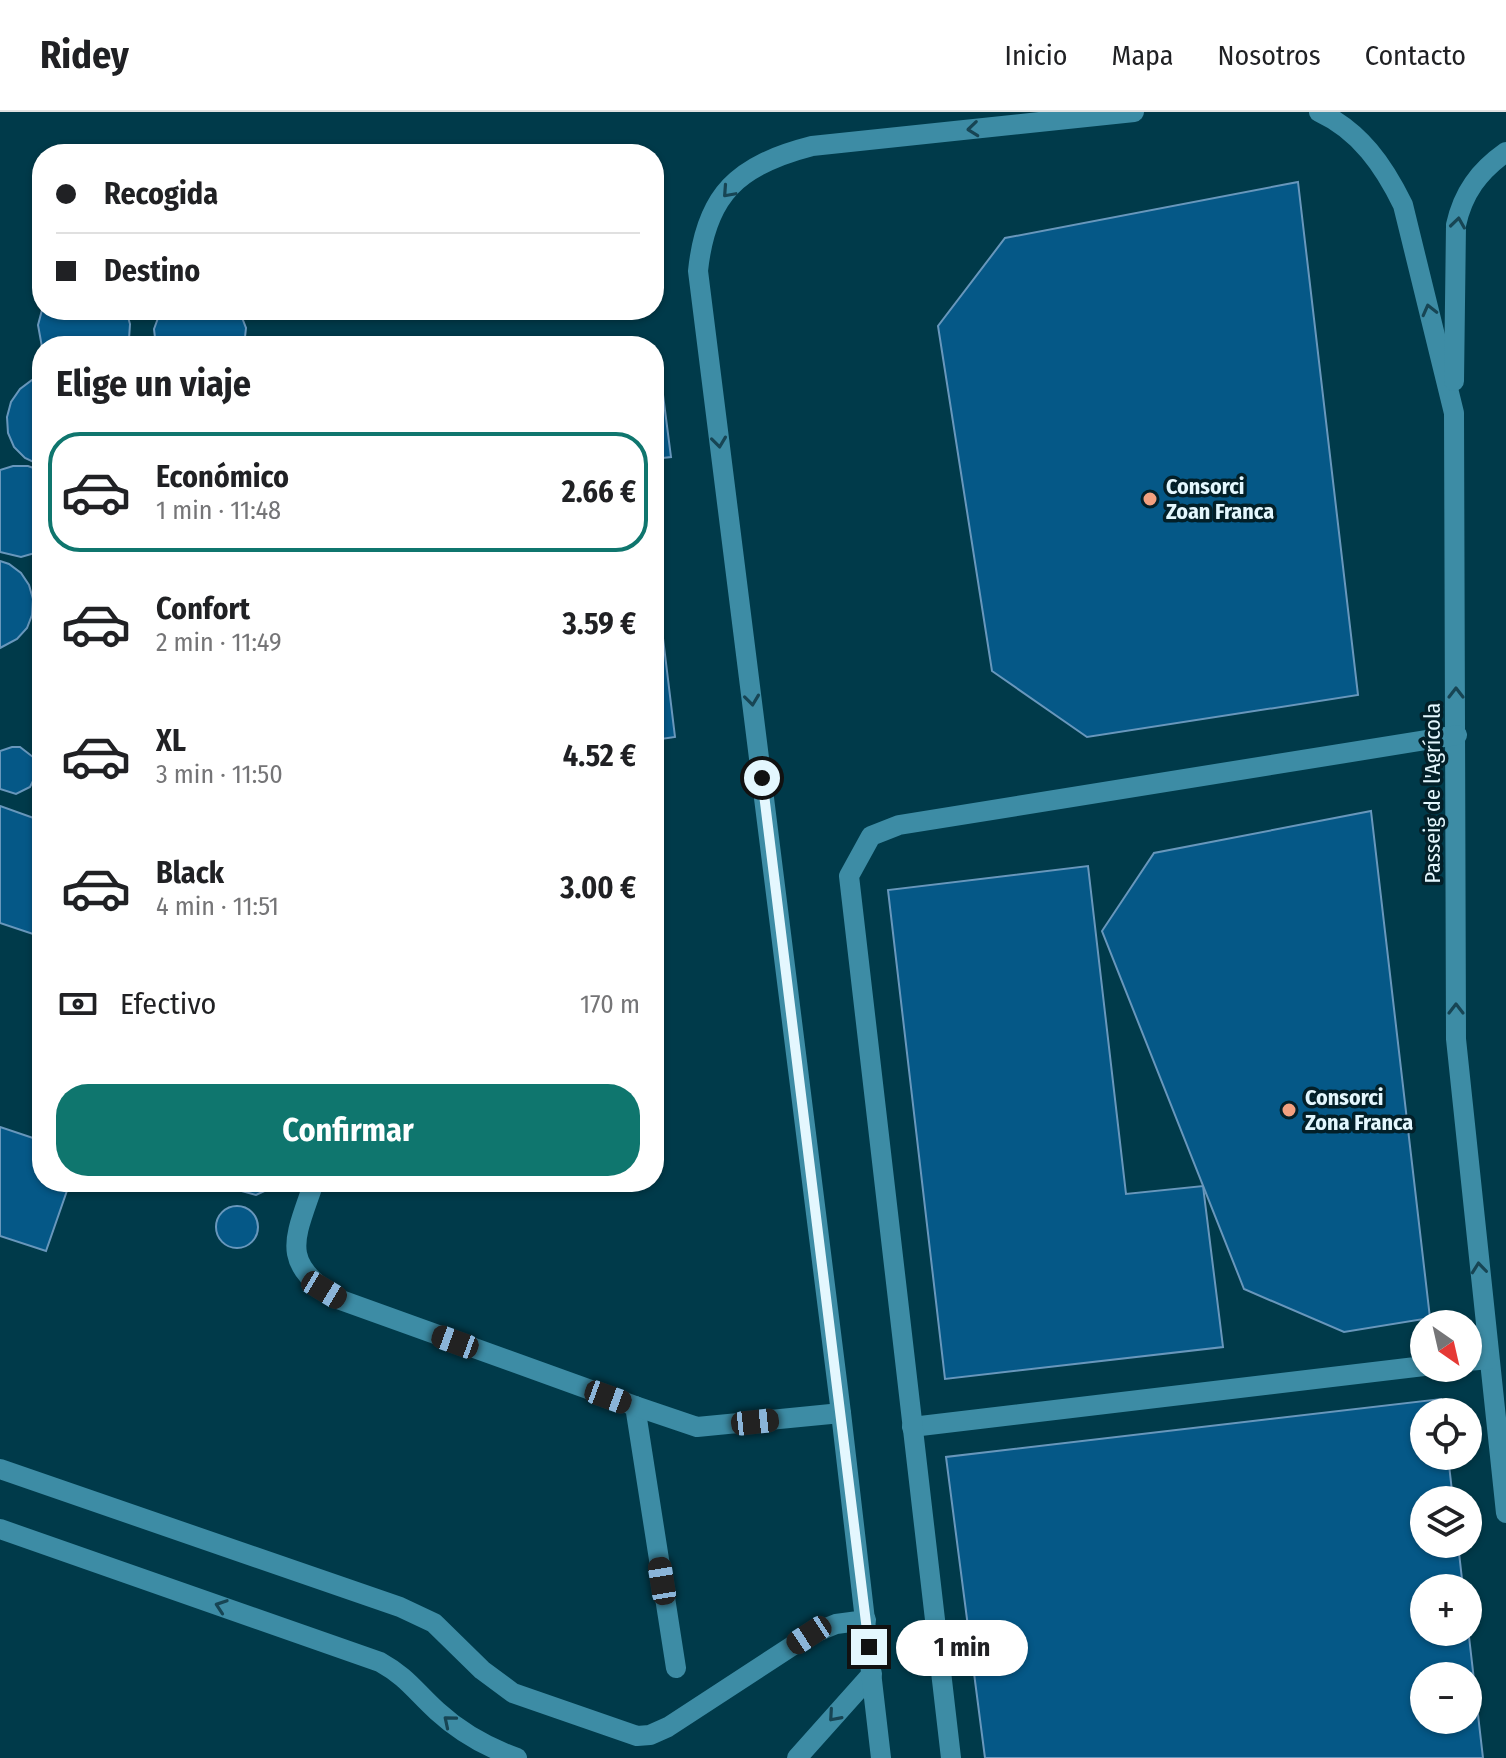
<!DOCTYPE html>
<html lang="es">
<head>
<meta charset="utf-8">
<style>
  :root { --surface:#fff; --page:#f6f6f6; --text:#202124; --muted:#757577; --line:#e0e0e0; --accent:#0f766e }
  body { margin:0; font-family:"Fira Sans Condensed",sans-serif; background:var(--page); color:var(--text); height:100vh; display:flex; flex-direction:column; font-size:30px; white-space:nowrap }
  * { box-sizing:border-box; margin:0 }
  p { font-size:26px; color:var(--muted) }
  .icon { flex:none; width:44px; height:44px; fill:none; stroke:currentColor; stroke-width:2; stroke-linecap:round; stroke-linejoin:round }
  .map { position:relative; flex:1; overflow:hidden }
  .sheet { position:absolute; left:32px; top:224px; width:632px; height:856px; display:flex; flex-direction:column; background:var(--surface); border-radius:32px; box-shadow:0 2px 6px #0004 }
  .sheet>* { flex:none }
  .guide { position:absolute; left:32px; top:32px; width:632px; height:176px; border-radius:32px; box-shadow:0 2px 6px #0004; display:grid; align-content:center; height:176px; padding:0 24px; background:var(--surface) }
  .needle { width:52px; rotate:146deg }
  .fabs { position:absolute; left:1410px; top:1198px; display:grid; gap:16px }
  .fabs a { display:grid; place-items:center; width:72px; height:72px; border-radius:50%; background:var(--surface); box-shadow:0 2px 6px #0004; font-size:40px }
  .end { position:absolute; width:36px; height:36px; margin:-18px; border:10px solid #e4f7fe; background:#111; box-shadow:0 0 0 4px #111 }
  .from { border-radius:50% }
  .bubble { position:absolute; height:56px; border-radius:28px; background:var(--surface); box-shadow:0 2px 6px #0004; font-size:26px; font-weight:700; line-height:56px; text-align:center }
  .car { position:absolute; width:24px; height:48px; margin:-24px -12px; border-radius:10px; box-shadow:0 0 6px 2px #0007; background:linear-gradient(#222 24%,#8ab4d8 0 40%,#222 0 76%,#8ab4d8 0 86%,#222 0) }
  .guide b { display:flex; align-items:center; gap:28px; height:76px; font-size:30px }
  .guide b+b { border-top:2px solid var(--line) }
  .guide i { width:20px; height:20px; background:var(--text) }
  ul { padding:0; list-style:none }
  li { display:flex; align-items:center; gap:24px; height:120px; margin:0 16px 12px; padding:0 8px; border:4px solid transparent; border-radius:32px }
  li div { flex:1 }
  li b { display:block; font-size:30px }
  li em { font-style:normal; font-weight:700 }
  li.active { border-color:var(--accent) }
  li>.icon { width:72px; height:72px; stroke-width:1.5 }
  h2 { padding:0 24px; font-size:36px; line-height:96px }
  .pay { display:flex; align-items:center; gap:20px; height:88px; padding:0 24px; font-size:30px }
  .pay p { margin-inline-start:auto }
  .cta { display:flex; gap:16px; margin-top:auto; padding:16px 24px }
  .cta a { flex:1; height:92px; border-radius:32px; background:var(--accent); color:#fff; font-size:32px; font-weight:700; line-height:92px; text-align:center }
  header { display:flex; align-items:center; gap:48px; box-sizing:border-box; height:112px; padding:0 40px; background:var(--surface); border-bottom:2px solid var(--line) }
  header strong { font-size:38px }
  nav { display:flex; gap:44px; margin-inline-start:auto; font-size:28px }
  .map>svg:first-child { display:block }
  .building { fill:#055887; stroke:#6897bc; stroke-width:2; fill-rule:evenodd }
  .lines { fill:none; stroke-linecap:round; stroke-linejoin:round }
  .minor { stroke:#3d8ca5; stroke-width:20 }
  .oneway { stroke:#174554 }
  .route { stroke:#e4f7fe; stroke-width:10 }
  .poi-dot { fill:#f2a080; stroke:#031f28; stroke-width:3 }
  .labels { text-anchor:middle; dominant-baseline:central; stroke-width:7; stroke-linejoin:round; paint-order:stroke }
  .poi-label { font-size:22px; font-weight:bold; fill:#e4f7fe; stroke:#031f28; text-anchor:start }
  .street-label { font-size:22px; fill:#e4f7fe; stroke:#031f28 }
</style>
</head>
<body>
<header>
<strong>Ridey</strong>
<nav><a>Inicio</a><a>Mapa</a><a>Nosotros</a><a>Contacto</a></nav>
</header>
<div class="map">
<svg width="1506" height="1646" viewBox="0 0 1506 1646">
  <rect width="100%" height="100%" fill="#003a4a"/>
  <g class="building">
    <polygon points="1298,70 1358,583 1087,625 992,559 938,214 1005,126"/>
    <polygon points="42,198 126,198 130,212 129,227 126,234 42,235 38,213"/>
    <polygon points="161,198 239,198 246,216 244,234 156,234 154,217"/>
    <polygon points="658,244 671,345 654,347 654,245"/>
    <polygon points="42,265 42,354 25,346 14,335 8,321 7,305 11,290 20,277 32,268"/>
    <polygon points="13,354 28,354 42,359 42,439 21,445 0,440 0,358"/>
    <polygon points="0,449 9,452 21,461 29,473 33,487 32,503 27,516 17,527 0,536"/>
    <polygon points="654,477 657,477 675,625 654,628"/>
    <polygon points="12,635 20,635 33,645 37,661 30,675 16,682 0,677 0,639"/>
    <polygon points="0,694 42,709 42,797 33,822 0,811"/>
    <polygon points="1371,699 1430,1206 1344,1220 1244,1177 1102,819 1154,741"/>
    <polygon points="1088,754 1126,1082 1203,1074 1223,1235 945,1267 888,778"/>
    <polygon points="0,1015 42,1029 42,1070 70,1070 46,1139 0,1124"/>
    <polygon points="234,1070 273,1070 269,1077 256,1083 242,1079"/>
    <circle cx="237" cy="1115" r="21"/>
    <path d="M1441,1287L1442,1300H1424V1344H1448L1453,1388H1424V1432H1458L1463,1476H1424V1520H1468V1516L1483,1646H985L946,1345ZM1424,1564H1468V1608H1424Z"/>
  </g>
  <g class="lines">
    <g class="minor">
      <path d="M1319,0C1360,19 1384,54 1403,93L1454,301L1456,927L1506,1401"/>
      <path d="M1454,269L1456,113C1463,81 1479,59 1506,40"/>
      <path d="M314,1070C295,1127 278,1150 338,1187L635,1294L676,1556"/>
      <polyline points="1468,1249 1489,1247"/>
      <polyline points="635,1294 697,1315 841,1301"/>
      <polyline points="912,1315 1424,1254"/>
      <polyline points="0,1357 400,1495 434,1511 482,1558 513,1581 637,1624 650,1623 668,1615 809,1523 836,1512 866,1508"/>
      <path d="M0,1417L380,1550C407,1565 415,1579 437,1599C461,1621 486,1635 517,1646"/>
      <polyline points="797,1646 872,1562"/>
      <path d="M881,1646L841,1301L698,159C706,82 738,53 812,34L1134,0"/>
      <polyline points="951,1646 849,764 871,724 899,713 1457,623"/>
    </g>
  </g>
  <defs><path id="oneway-chevron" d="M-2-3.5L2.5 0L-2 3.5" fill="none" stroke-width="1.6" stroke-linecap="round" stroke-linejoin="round" transform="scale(2)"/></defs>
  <g class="oneway">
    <use href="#oneway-chevron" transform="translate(973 17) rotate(174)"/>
    <use href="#oneway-chevron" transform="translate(728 80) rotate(132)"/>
    <use href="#oneway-chevron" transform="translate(1458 111) rotate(-82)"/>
    <use href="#oneway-chevron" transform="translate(1429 198) rotate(-104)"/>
    <use href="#oneway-chevron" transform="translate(719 330) rotate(83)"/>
    <use href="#oneway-chevron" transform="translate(1456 581) rotate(-90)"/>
    <use href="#oneway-chevron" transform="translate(752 588) rotate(83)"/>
    <use href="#oneway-chevron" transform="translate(1456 897) rotate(-90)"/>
    <use href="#oneway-chevron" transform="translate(1479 1156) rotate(-96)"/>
    <use href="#oneway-chevron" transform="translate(221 1494) rotate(-161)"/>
    <use href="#oneway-chevron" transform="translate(834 1604) rotate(131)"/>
    <use href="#oneway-chevron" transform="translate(449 1609) rotate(-140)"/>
  </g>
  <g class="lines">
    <polyline class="route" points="762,666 869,1535"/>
  </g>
  <g class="poi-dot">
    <circle cx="1150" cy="387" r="8"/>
    <circle cx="1289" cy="998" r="8"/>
  </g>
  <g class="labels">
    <g class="poi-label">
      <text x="1166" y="374">Consorci<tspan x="1166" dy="25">Zoan Franca</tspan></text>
      <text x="1305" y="985">Consorci<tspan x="1305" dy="25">Zona Franca</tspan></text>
    </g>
    <g class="street-label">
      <text transform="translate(1432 681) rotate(-90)">Passeig de l'Agrícola</text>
    </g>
  </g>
</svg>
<div class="fabs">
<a><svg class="needle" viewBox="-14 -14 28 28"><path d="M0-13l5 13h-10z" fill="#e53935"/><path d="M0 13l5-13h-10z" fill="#757577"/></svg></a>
<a><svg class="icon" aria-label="locate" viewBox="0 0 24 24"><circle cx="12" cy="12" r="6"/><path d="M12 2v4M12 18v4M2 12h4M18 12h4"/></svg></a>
<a><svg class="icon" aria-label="layers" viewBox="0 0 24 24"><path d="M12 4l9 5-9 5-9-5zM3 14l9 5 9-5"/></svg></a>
<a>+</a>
<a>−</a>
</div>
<i class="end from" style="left:762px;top:666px"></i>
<i class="end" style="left:869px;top:1535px"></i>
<div class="bubble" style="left:896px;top:1508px;width:132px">1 min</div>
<i class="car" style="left:324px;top:1178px;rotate:121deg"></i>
<i class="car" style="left:455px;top:1230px;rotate:290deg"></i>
<i class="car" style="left:608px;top:1285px;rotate:110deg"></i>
<i class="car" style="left:755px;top:1310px;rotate:84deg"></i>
<i class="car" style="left:662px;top:1469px;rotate:351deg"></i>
<i class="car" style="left:809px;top:1523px;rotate:237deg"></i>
<div class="guide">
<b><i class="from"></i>Recogida</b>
<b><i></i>Destino</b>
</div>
<section class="sheet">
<h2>Elige un viaje</h2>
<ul>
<li class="active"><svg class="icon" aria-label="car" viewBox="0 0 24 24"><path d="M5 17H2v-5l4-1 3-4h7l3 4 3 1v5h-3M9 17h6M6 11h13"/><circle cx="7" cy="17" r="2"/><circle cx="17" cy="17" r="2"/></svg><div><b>Económico</b><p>1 min · 11:48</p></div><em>2.66 €</em></li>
<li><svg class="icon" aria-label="car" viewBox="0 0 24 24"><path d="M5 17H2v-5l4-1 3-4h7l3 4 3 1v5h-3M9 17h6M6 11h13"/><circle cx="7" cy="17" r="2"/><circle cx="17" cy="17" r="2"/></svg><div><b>Confort</b><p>2 min · 11:49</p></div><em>3.59 €</em></li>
<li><svg class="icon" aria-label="car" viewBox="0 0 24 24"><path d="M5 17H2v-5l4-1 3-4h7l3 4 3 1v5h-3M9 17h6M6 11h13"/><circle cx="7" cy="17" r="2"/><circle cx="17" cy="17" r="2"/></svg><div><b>XL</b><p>3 min · 11:50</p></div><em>4.52 €</em></li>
<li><svg class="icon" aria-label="car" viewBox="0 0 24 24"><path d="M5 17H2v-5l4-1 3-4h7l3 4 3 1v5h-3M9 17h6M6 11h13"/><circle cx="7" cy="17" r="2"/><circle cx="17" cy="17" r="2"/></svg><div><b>Black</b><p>4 min · 11:51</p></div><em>3.00 €</em></li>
</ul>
<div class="pay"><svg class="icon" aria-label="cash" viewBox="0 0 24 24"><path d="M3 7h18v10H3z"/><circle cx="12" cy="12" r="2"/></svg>Efectivo<p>170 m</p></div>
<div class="cta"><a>Confirmar</a></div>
</section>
</div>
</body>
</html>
